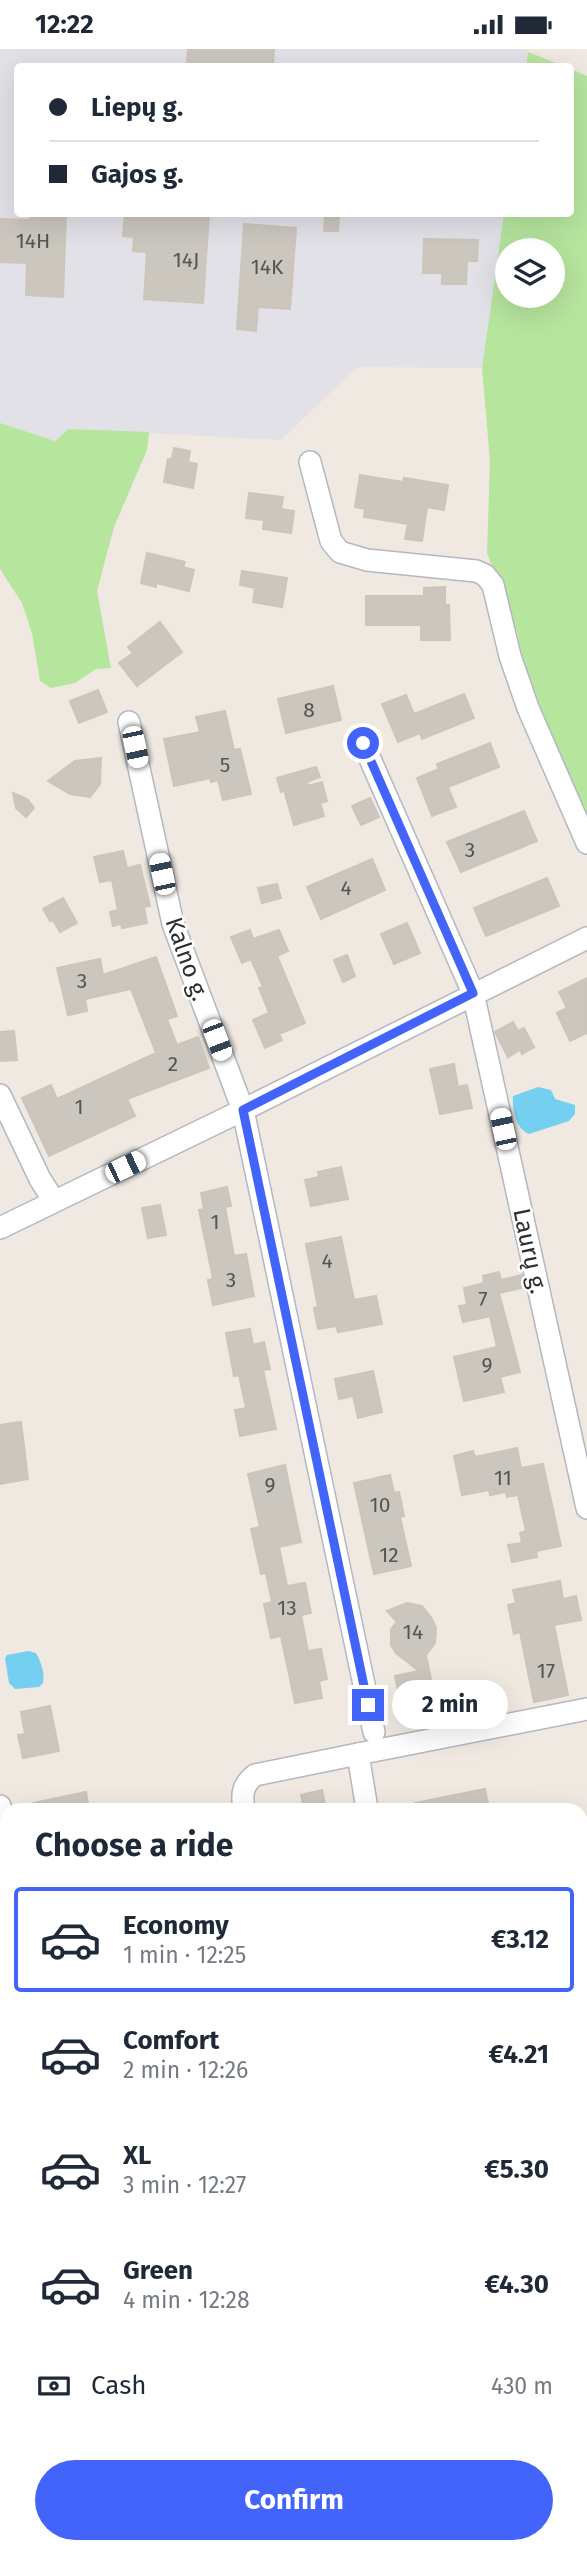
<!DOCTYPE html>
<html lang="en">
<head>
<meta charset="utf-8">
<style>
  :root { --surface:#fff; --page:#f2f2f3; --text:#1f2937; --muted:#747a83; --line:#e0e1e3; --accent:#4264fb }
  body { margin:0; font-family:"Fira Sans",sans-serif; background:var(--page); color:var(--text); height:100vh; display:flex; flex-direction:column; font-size:26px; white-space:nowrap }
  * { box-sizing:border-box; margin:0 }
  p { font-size:23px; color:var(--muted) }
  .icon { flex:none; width:38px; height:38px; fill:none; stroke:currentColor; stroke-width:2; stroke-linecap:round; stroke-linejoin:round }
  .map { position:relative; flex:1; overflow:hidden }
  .panel { position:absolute; left:0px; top:1754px; width:588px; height:751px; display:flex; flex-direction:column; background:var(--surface); border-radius:21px 21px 0 0; box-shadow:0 7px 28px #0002 }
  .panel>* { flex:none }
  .hud { position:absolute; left:14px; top:14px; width:560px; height:154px; border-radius:7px; box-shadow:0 7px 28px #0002; display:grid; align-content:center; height:154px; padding:0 35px; background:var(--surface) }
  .controls { position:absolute; left:495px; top:189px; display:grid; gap:14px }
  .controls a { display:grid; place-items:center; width:70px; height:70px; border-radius:50%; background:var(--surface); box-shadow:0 7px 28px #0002; font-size:35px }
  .end { position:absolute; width:32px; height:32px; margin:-16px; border:9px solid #4264fb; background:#fff; box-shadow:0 0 0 4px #fff }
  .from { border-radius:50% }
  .bubble { position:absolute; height:49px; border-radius:24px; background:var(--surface); box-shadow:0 7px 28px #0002; font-size:23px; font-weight:700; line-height:49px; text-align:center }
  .car { position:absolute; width:21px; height:42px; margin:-21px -10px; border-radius:9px; box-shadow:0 0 5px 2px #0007; background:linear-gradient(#fff 24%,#345 0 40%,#fff 0 76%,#345 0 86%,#fff 0) }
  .hud b { display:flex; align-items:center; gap:24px; height:66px; font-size:26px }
  .hud b+b { border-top:2px solid var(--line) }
  .hud i { width:18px; height:18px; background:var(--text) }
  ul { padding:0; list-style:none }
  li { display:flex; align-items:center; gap:21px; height:105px; margin:0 14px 10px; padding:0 21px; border:4px solid transparent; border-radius:7px }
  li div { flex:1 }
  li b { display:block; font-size:26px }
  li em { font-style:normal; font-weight:700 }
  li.active { border-color:var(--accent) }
  li>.icon { width:63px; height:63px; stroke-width:1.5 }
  h2 { padding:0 35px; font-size:32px; line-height:84px }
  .pay { display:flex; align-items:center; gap:18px; height:77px; padding:0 35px; font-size:26px }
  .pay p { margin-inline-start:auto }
  .button { display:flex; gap:14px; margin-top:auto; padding:14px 35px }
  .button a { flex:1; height:80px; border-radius:42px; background:var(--accent); color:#fff; font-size:28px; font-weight:700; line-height:80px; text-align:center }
  .status { display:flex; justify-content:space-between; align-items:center; height:49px; padding:0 35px; background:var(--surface); direction:ltr }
  .status svg { height:19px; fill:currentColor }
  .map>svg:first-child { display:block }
  .industrial { fill:#e3e1e8 }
  .green { fill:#b6e59e; fill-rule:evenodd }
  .water { fill:#75cff0 }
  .building { fill:#cbc7bf; stroke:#cbc5ba; stroke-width:2 }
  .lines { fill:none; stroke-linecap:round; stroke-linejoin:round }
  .minor-casing { stroke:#b4b7c1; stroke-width:24 }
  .minor { stroke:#fff; stroke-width:21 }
  .route { stroke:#4264fb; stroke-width:9 }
  .labels { text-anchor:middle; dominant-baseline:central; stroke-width:5; stroke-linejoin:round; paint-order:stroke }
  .number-label { font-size:21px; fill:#555452 }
  .street-label { font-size:24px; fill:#2e2e2e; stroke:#fff }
</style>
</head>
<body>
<div class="status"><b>12:22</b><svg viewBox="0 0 49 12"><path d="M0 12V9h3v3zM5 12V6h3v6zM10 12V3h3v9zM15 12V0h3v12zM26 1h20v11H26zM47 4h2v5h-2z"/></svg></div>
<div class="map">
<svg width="587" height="2504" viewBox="0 0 587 2504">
  <rect width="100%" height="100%" fill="#efe9e1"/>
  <polygon class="industrial" points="0,0 528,0 526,18 18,18 18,164 504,165 482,319 357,318 281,391 69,380 56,392 0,374"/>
  <g class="green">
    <polygon points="528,3 564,17 526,17"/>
    <path d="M571,20L587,27V783L520,611L518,586L487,504L490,412L482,319L504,165L570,164ZM508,201H553V247H508Z"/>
    <polygon points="0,374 55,392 69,380 149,383 147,401 114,478 97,542 111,619 96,620 75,634 51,639 40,632 32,584 22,554 0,520"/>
    <polygon points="0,2161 7,2163 7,2497 65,2497 57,2504 0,2504"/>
  </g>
  <g class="water">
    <path d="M538,1038L551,1041L555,1050L575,1056V1065L569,1072L529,1085C516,1080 512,1060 513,1047Z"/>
    <path d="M28,1602L36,1604C41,1613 45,1624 43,1634L39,1638L15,1640L9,1634L5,1609L7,1606Z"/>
  </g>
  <g class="building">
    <polygon points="188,0 274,0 273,18 187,17"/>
    <polygon points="30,164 66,164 63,248 26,246 27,214 0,213 0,170 30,171"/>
    <polygon points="125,164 209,164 203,254 144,250 147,203 133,202 134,188 123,187"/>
    <polygon points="325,166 339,166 338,182 324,182"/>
    <polygon points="244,175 296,179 290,260 258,258 256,282 237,280"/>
    <polygon points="424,190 478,191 477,212 467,212 466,235 442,235 442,224 423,224"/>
    <polygon points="174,399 190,402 188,413 197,415 193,439 164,433 168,410 172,410"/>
    <polygon points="360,426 403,433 404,429 448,436 444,461 427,458 422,492 405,490 408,475 364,468 365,460 355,458"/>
    <polygon points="249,444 283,448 281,460 294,462 291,484 263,480 264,471 246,469"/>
    <polygon points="147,504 185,513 183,518 194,521 189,542 156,534 156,538 141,534"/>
    <polygon points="242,522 287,529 282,558 253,553 255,539 240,536"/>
    <polygon points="445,538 445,556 449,556 450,591 421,591 421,576 366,576 366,547 424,547 424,539"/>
    <polygon points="160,573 182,603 137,637 119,614 133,604 128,598"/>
    <polygon points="333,637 341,671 286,684 278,650"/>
    <polygon points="98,641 107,663 79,674 70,652"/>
    <polygon points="464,645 474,669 422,690 420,684 398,693 382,655 406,646 414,665"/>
    <polygon points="225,662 234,701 240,700 251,745 223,751 218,731 211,733 210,729 174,737 164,690 200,683 196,668"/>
    <polygon points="490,694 499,718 448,738 456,758 432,767 417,729 439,720 437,715"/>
    <polygon points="101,709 100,735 90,748 70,745 48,732 75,712"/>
    <polygon points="316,718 320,728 307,733 308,737 322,733 327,752 320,754 324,767 294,776 284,741 281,743 277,729"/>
    <polygon points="13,744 27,750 34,759 26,768 16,759"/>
    <polygon points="370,749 379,768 361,776 352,757"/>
    <polygon points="524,762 537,792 461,823 447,793"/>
    <polygon points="123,802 127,819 140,816 150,857 144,858 147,874 122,879 121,875 113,877 110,863 118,861 112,831 100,833 94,808"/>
    <polygon points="372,810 385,841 321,870 307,838"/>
    <polygon points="547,829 559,857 486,887 474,859"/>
    <polygon points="277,835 281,849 262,854 258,839"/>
    <polygon points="63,849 77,874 60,883 53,871 50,872 43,860"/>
    <polygon points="407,874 420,904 394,915 381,885"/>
    <polygon points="250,881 253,890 279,881 288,902 277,907 305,974 279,985 282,991 265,999 253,971 269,964 259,939 263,938 251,910 242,914 231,888"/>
    <polygon points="347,906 355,927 343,933 334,911"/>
    <polygon points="156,908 177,967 167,970 177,996 198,988 209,1019 127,1050 135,1067 49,1107 22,1049 51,1036 57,1050 156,1004 131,940 85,950 87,962 68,966 57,919 100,910 103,926"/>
    <polygon points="587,929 587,984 570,992 557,964 567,959 559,943"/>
    <polygon points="513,973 518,982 524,979 534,998 522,1005 520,1001 508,1008 495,983"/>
    <polygon points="14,982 17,1011 0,1012 0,983"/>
    <polygon points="454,1015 458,1038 467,1036 472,1059 440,1065 430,1020"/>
    <polygon points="341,1118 348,1150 311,1157 305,1131 319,1128 318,1123"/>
    <polygon points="227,1138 231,1157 225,1158 234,1207 246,1205 254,1247 213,1256 208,1231 213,1230 199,1161 204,1160 201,1144"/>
    <polygon points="160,1156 166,1186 148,1189 142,1159"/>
    <polygon points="341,1188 354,1251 376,1247 382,1275 338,1283 336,1277 318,1280 314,1259 318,1258 306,1195"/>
    <polygon points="499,1223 501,1231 522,1226 525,1238 499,1244 520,1323 500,1328 504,1343 464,1352 454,1308 497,1298 490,1267 463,1273 459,1257 467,1256 464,1239 484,1234 483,1227"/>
    <polygon points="250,1280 253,1296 264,1293 270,1320 263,1321 276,1380 240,1387 235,1361 246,1359 239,1326 234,1327 226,1284"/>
    <polygon points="373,1322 382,1363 358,1369 353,1347 339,1350 335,1330"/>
    <polygon points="21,1373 28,1430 0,1435 0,1376"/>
    <polygon points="517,1399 521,1419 543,1415 561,1497 536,1502 537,1508 512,1513 508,1496 522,1494 520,1484 526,1482 518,1446 507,1448 506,1443 490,1446 489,1441 462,1446 454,1407 473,1402 475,1408"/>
    <polygon points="285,1416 301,1493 279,1498 287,1537 305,1534 311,1564 301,1566 308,1602 321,1600 327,1630 319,1632 322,1649 295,1654 281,1587 271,1589 264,1555 272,1553 266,1524 261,1525 251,1480 260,1478 248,1425"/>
    <polygon points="390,1426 394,1444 399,1443 404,1467 400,1468 411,1517 374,1525 354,1434"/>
    <polygon points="560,1532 563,1550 576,1547 581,1571 554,1576 568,1646 534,1653 520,1583 514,1585 508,1556 516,1554 513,1541"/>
    <polygon points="407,1554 422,1557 432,1570 436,1579 435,1594 426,1606 437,1661 397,1669 393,1651 400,1650 395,1627 419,1622 396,1604 391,1596 391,1580 397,1573 387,1562"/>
    <polygon points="477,1634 478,1638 489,1636 494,1660 468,1665 462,1637"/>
    <polygon points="50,1657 59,1702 23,1709 18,1686 25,1685 21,1663"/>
    <polygon points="485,1740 489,1760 416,1760 415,1754"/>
    <polygon points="322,1741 326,1760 304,1760 301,1746"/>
    <polygon points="86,1743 89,1760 33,1760 33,1754"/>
  </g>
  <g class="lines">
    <defs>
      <g id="minor">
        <polyline points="310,413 331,492 340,503 367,511 476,522 485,526 493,536 510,607 528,659 587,794"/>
        <polyline points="129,673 173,875 243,1061 374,1683"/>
        <polyline points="363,694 473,944 587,1459"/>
        <polyline points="0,1046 40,1130 54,1152"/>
        <polyline points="0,1179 243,1061 587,889"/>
        <polyline points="0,1757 7,1795"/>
        <path d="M244,1760C241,1744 243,1736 255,1726L358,1705"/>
        <polyline points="367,1760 358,1705 587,1660"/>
        <polyline points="581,2372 587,2374"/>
        <polyline points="581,2430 587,2458"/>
        <polyline points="162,2497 164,2504"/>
      </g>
    </defs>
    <use href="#minor" class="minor-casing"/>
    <use href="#minor" class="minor"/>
  </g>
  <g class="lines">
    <polyline class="route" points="363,694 473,944 243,1061 368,1656"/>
  </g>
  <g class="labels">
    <g class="number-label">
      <text x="33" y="192">14H</text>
      <text x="186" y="211">14J</text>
      <text x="267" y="218">14K</text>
      <text x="309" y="661">8</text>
      <text x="225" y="716">5</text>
      <text x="470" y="801">3</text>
      <text x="346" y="839">4</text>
      <text x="82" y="932">3</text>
      <text x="173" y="1015">2</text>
      <text x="79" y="1058">1</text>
      <text x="215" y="1173">1</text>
      <text x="327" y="1212">4</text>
      <text x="231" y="1231">3</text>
      <text x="483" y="1250">7</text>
      <text x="487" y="1316">9</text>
      <text x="503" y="1429">11</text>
      <text x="270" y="1436">9</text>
      <text x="380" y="1456">10</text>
      <text x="389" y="1506">12</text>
      <text x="287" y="1559">13</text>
      <text x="413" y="1583">14</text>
      <text x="546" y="1622">17</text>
    </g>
    <g class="street-label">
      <text transform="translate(187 910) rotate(71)">Kalno g.</text>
      <text transform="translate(530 1202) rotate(78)">Laurų g.</text>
    </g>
  </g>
</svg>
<div class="controls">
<a><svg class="icon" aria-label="layers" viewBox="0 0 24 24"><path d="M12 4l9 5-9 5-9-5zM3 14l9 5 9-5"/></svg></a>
</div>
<i class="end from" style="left:363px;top:694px"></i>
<i class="end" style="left:368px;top:1656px"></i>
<div class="bubble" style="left:392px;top:1631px;width:116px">2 min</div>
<i class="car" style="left:135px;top:698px;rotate:168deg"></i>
<i class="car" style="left:162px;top:825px;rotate:348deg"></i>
<i class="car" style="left:217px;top:991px;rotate:159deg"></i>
<i class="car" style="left:503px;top:1080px;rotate:348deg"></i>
<i class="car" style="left:125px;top:1118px;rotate:64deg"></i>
<div class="hud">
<b><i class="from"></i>Liepų g.</b>
<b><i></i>Gajos g.</b>
</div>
<section class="panel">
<h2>Choose a ride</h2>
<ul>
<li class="active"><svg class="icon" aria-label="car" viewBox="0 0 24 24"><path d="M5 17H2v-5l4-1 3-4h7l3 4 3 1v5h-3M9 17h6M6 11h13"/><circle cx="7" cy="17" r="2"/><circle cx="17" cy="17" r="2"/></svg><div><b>Economy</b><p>1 min · 12:25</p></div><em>€3.12</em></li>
<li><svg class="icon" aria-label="car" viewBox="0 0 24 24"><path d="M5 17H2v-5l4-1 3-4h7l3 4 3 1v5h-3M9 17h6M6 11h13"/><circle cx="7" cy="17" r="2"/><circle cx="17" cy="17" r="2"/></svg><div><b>Comfort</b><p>2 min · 12:26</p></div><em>€4.21</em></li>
<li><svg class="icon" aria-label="car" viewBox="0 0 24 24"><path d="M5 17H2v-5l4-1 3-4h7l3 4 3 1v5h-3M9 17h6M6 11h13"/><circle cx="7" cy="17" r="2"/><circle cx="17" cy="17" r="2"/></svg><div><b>XL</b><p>3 min · 12:27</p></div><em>€5.30</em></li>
<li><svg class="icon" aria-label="car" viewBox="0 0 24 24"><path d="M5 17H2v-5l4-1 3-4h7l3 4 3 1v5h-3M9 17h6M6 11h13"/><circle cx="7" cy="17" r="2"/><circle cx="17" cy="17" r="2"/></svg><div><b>Green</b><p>4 min · 12:28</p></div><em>€4.30</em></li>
</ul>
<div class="pay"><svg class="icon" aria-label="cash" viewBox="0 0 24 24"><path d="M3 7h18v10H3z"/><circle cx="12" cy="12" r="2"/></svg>Cash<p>430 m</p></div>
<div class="button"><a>Confirm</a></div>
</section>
</div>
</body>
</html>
